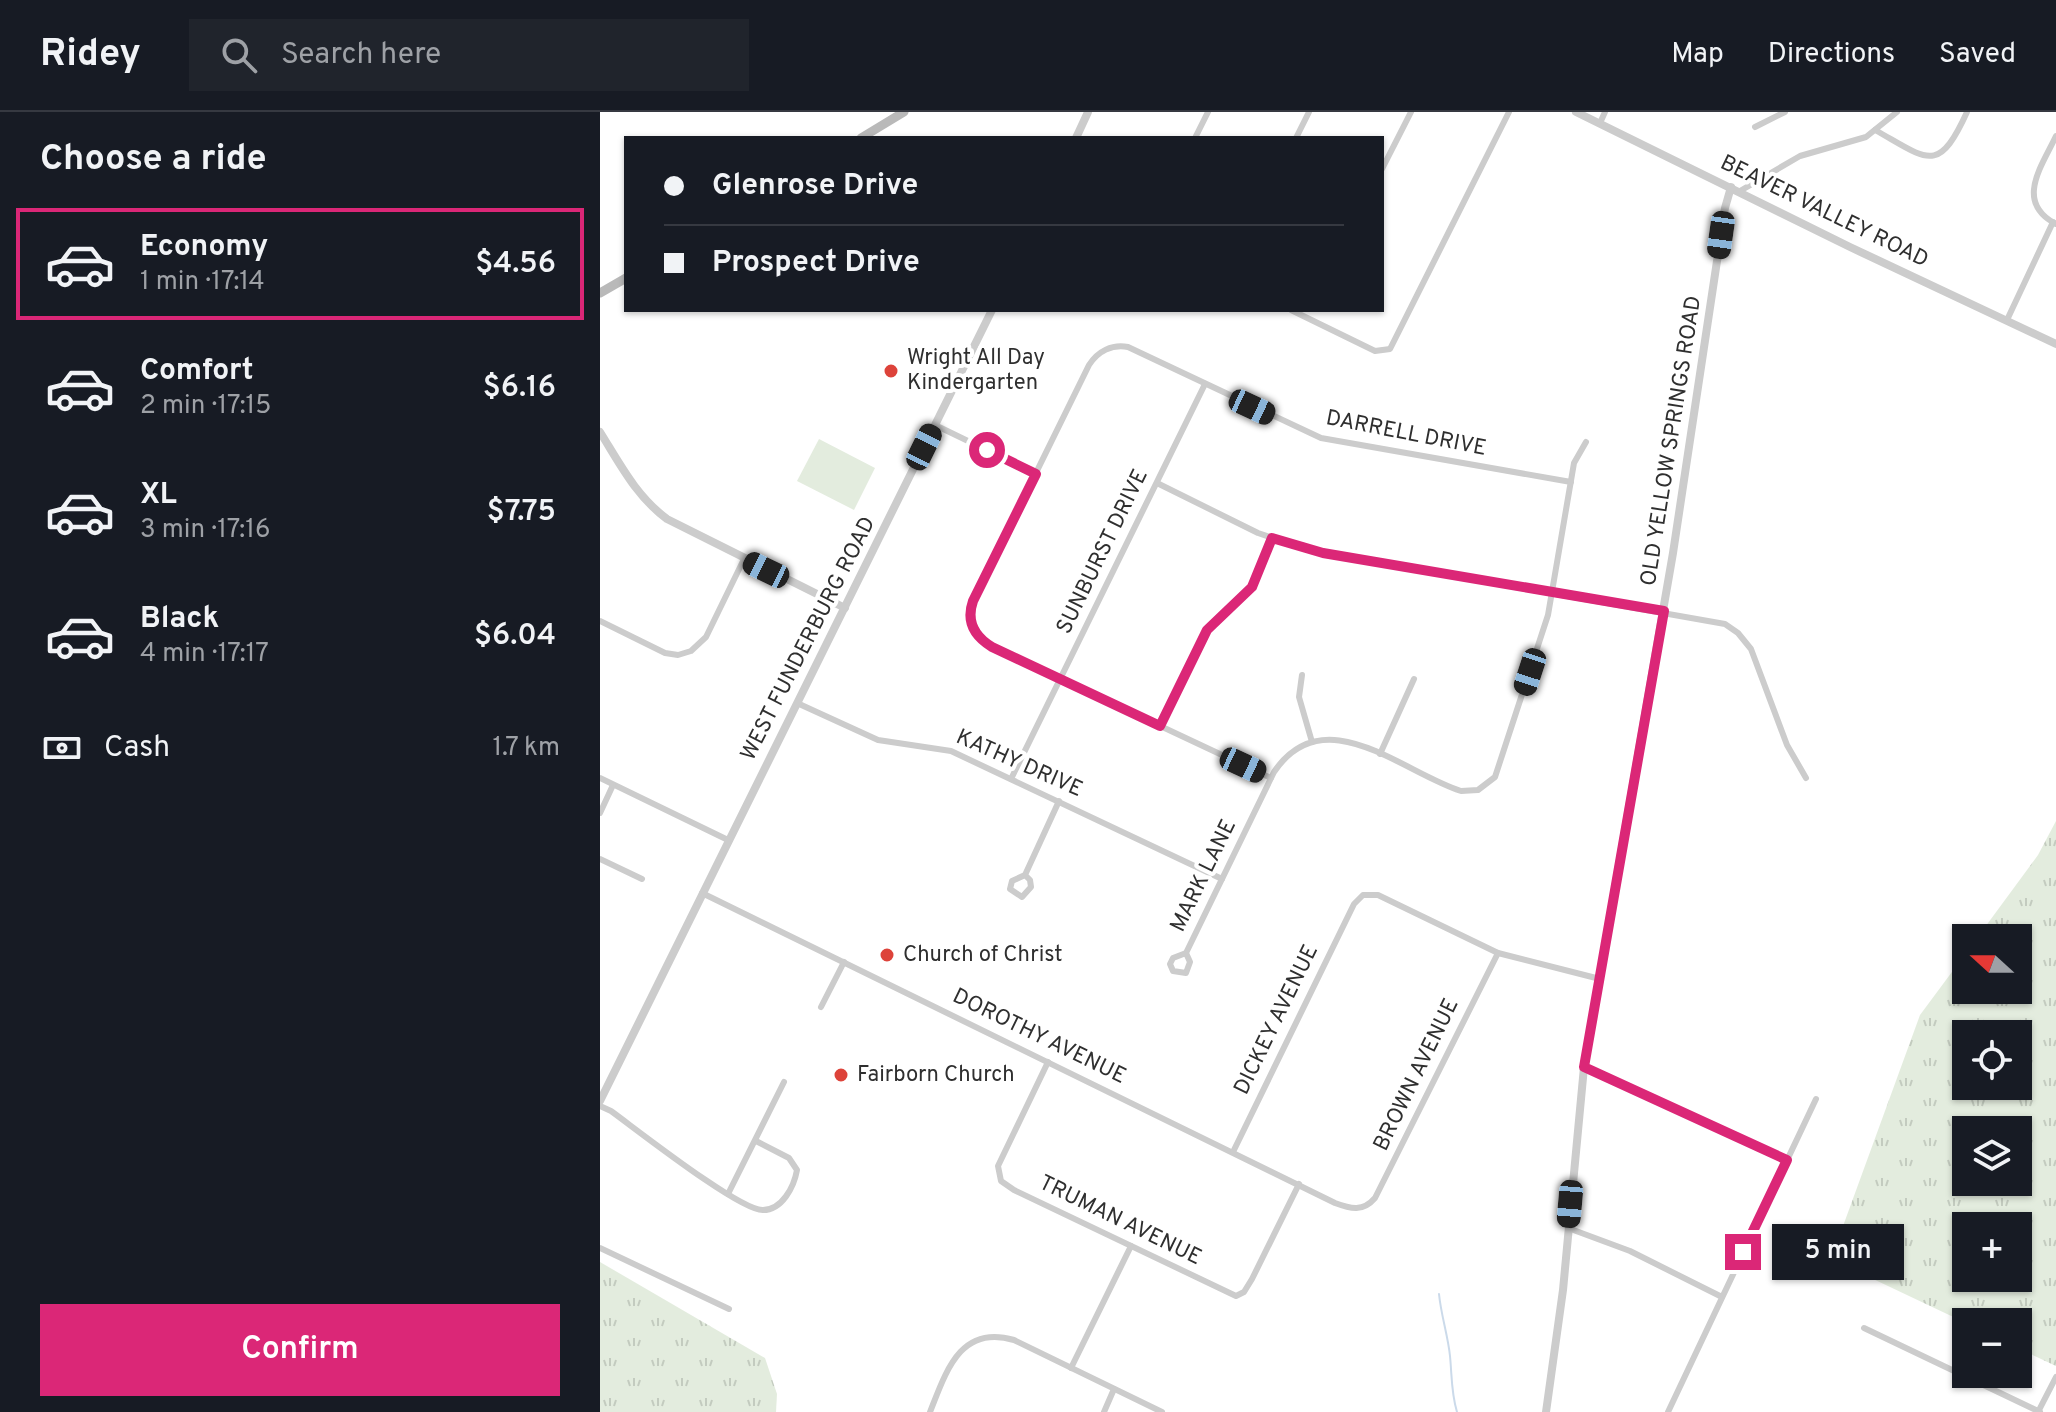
<!DOCTYPE html>
<html lang="en">
<head>
<meta charset="utf-8">
<style>
  :root { --surface:#171b24; --page:#20242c; --text:#f1f3f6; --muted:#9ea1a6; --line:#363941; --accent:#db2777 }
  body { margin:0; font-family:Overpass,sans-serif; background:var(--page); color:var(--text); height:100vh; display:flex; flex-direction:column; font-size:30px; white-space:nowrap }
  * { box-sizing:border-box; margin:0 }
  p { font-size:26px; color:var(--muted) }
  .icon { flex:none; width:44px; height:44px; fill:none; stroke:currentColor; stroke-width:2; stroke-linecap:round; stroke-linejoin:round }
  .map { position:relative; flex:1; overflow:hidden }
  .side { display:flex; flex-direction:column; background:var(--surface); width:600px }
  .side>* { flex:none }
  .banner { position:absolute; left:24px; top:24px; width:760px; height:176px; border-radius:0px; box-shadow:0 2px 6px #0004; display:grid; align-content:center; height:176px; padding:0 40px; background:var(--surface) }
  .needle { width:52px; rotate:291deg }
  .buttons { position:absolute; left:1352px; top:812px; display:grid; gap:16px }
  .buttons a { display:grid; place-items:center; width:80px; height:80px; border-radius:0px; background:var(--surface); box-shadow:0 2px 6px #0004; font-size:40px }
  .end { position:absolute; width:36px; height:36px; margin:-18px; border:10px solid #db2777; background:#fff; box-shadow:0 0 0 4px #fff }
  .from { border-radius:50% }
  .bubble { position:absolute; height:56px; border-radius:0px; background:var(--surface); box-shadow:0 2px 6px #0004; font-size:26px; font-weight:600; line-height:56px; text-align:center }
  .car { position:absolute; width:24px; height:48px; margin:-24px -12px; border-radius:10px; box-shadow:0 0 6px 2px #0007; background:linear-gradient(#222 24%,#8ab4d8 0 40%,#222 0 76%,#8ab4d8 0 86%,#222 0) }
  .banner b { display:flex; align-items:center; gap:28px; height:76px; font-size:30px }
  .banner b+b { border-top:2px solid var(--line) }
  .banner i { width:20px; height:20px; background:var(--text) }
  ul { padding:0; list-style:none }
  li { display:flex; align-items:center; gap:24px; height:112px; margin:0 16px 12px; padding:0 24px; border:4px solid transparent; border-radius:0px }
  li div { flex:1 }
  li b { display:block; font-size:30px }
  li em { font-style:normal; font-weight:600 }
  li.current { border-color:var(--accent) }
  li>.icon { width:72px; height:72px; stroke-width:1.5 }
  h2 { padding:0 40px; font-size:36px; line-height:96px }
  .pay { display:flex; align-items:center; gap:20px; height:88px; padding:0 40px; font-size:30px }
  .pay p { margin-inline-start:auto }
  .button { display:flex; gap:16px; margin-top:auto; padding:16px 40px }
  .button a { flex:1; height:92px; border-radius:0px; background:var(--accent); color:#fff; font-size:32px; font-weight:600; line-height:92px; text-align:center }
  header { display:flex; align-items:center; gap:48px; box-sizing:border-box; height:112px; padding:0 40px; background:var(--surface); border-bottom:2px solid var(--line) }
  header strong { font-size:38px }
  nav { display:flex; gap:44px; margin-inline-start:auto; font-size:28px }
  .search { width:560px; height:72px; background:var(--page); display:flex; align-items:center; gap:20px; box-sizing:border-box; padding:0 28px; border-radius:0px; color:var(--muted); font-size:30px }
  main { display:flex; flex:1; min-height:0 }
  .map>svg:first-child { display:block }
  .park { fill:url(#park-tufts); fill-rule:evenodd }
  .garden { fill:#e3ecde }
  .lines { fill:none; stroke-linecap:round; stroke-linejoin:round }
  .stream { stroke:#cbdaea; stroke-width:2 }
  .minor { stroke:#ccc; stroke-width:6 }
  .tertiary { stroke:#ccc; stroke-width:8 }
  .secondary { stroke:#b9b9b9; stroke-width:9 }
  .route { stroke:#db2777; stroke-width:10 }
  .poi-dot { fill:#dd433a; stroke:#fff; stroke-width:3 }
  .labels { text-anchor:middle; dominant-baseline:central; stroke-width:8; stroke-linejoin:round; paint-order:stroke }
  .street-label { font-size:22px; fill:#2f2f2f; stroke:#fff }
  .poi-label { font-size:22px; fill:#2f2f2f; stroke:#fff; text-anchor:start }
</style>
</head>
<body>
<header>
<strong>Ridey</strong>
<div class="search"><svg class="icon" aria-label="search" viewBox="0 0 24 24"><circle cx="10" cy="10" r="6"/><path d="M15 15l6 6"/></svg>Search here</div>
<nav><a>Map</a><a>Directions</a><a>Saved</a></nav>
</header>
<main>
<section class="side">
<h2>Choose a ride</h2>
<ul>
<li class="current"><svg class="icon" aria-label="car" viewBox="0 0 24 24"><path d="M5 17H2v-5l4-1 3-4h7l3 4 3 1v5h-3M9 17h6M6 11h13"/><circle cx="7" cy="17" r="2"/><circle cx="17" cy="17" r="2"/></svg><div><b>Economy</b><p>1 min · 17:14</p></div><em>$4.56</em></li>
<li><svg class="icon" aria-label="car" viewBox="0 0 24 24"><path d="M5 17H2v-5l4-1 3-4h7l3 4 3 1v5h-3M9 17h6M6 11h13"/><circle cx="7" cy="17" r="2"/><circle cx="17" cy="17" r="2"/></svg><div><b>Comfort</b><p>2 min · 17:15</p></div><em>$6.16</em></li>
<li><svg class="icon" aria-label="car" viewBox="0 0 24 24"><path d="M5 17H2v-5l4-1 3-4h7l3 4 3 1v5h-3M9 17h6M6 11h13"/><circle cx="7" cy="17" r="2"/><circle cx="17" cy="17" r="2"/></svg><div><b>XL</b><p>3 min · 17:16</p></div><em>$7.75</em></li>
<li><svg class="icon" aria-label="car" viewBox="0 0 24 24"><path d="M5 17H2v-5l4-1 3-4h7l3 4 3 1v5h-3M9 17h6M6 11h13"/><circle cx="7" cy="17" r="2"/><circle cx="17" cy="17" r="2"/></svg><div><b>Black</b><p>4 min · 17:17</p></div><em>$6.04</em></li>
</ul>
<div class="pay"><svg class="icon" aria-label="cash" viewBox="0 0 24 24"><path d="M3 7h18v10H3z"/><circle cx="12" cy="12" r="2"/></svg>Cash<p>1.7 km</p></div>
<div class="button"><a>Confirm</a></div>
</section>
<div class="map">
<svg width="1456" height="1300" viewBox="0 0 1456 1300">
  <defs>
    <pattern id="park-tufts" width="24" height="20" patternUnits="userSpaceOnUse" patternTransform="scale(2)"><rect width="24" height="20" fill="#e3ecde"/><path d="M3 7l-1-3M5 7V3M7 7l1-3M15 17l-1-3M17 17v-4M19 17l1-3" fill="none" stroke="#c3cbbf"/></pattern>
  </defs>
  <rect width="100%" height="100%" fill="#fff"/>
  <g class="park">
    <path d="M1456,709V1254L1418,1236V1210L1366,1211L1231,1147L1320,903L1366,841V878H1418V826H1377L1438,743ZM1418,922V974H1366V922ZM1418,1018V1070H1366V1018ZM1418,1114V1166H1366V1114Z"/>
    <polygon points="0,1150 165,1246 177,1282 176,1300 0,1300"/>
  </g>
  <polygon class="garden" points="219,327 275,356 254,398 197,369"/>
  <g class="lines">
    <path class="stream" d="M839,1182C841,1203 848,1224 850,1244C852,1264 851,1280 857,1300"/>
    <g class="minor">
      <polyline points="1000,11 1005,0"/>
      <polyline points="1155,15 1185,0"/>
      <path d="M1275,18C1327,47 1338,64 1367,0"/>
      <path d="M1456,24C1442,54 1414,90 1456,112"/>
      <polyline points="595,26 608,0"/>
      <polyline points="696,26 709,0"/>
      <polyline points="782,57 811,0"/>
      <polyline points="1140,79 1200,44 1266,25 1297,0"/>
      <polyline points="691,198 775,239 790,237 909,0"/>
      <polyline points="1407,208 1453,110"/>
      <polyline points="335,313 436,362"/>
      <polyline points="557,371 658,421 711,439 1125,512 1138,521 1151,537 1187,633 1206,666"/>
      <polyline points="0,509 65,541 78,543 91,539 106,525 144,447"/>
      <polyline points="702,563 699,585 712,630"/>
      <polyline points="197,591 278,628 351,639 622,767"/>
      <polyline points="560,614 607,518 652,475 672,426"/>
      <polyline points="780,642 814,567"/>
      <polyline points="0,666 128,728"/>
      <path d="M671,666L392,535C374,524 366,509 373,489L489,253C498,239 512,232 528,235L721,326L971,370"/>
      <polyline points="411,667 605,272"/>
      <polyline points="0,701 13,673"/>
      <polyline points="0,747 42,767"/>
      <polyline points="425,763 430,768 431,775 422,785 410,777 412,769 425,763 459,689"/>
      <path d="M102,781L735,1091C751,1097 763,1100 775,1086L898,841"/>
      <path d="M586,841L590,850L586,861L573,859L570,852L573,846L586,841L674,660C724,586 802,660 861,679L878,678L895,665L948,503L974,351L986,330"/>
      <polyline points="221,895 244,850"/>
      <polyline points="448,950 398,1054 401,1069 414,1078 636,1184 644,1180 652,1167 699,1072"/>
      <polyline points="984,955 1187,1048"/>
      <path d="M0,994L11,999C36,1017 140,1099 163,1098C182,1098 194,1075 197,1058L189,1046L156,1029"/>
      <polyline points="633,1040 754,792 763,783 778,783 898,841 1000,867"/>
      <polyline points="128,1082 184,970"/>
      <polyline points="968,1116 1030,1139 1122,1185"/>
      <polyline points="0,1136 129,1197"/>
      <polyline points="1264,1216 1440,1300"/>
      <polyline points="471,1256 531,1134"/>
      <path d="M330,1300C346,1260 360,1212 414,1228L562,1300"/>
      <polyline points="504,1300 514,1277"/>
      <polyline points="1068,1300 1216,987"/>
      <polyline points="1438,1300 1456,1265"/>
    </g>
    <g class="tertiary">
      <polyline points="976,0 1250,135 1456,232"/>
      <polyline points="476,26 488,0"/>
      <path d="M0,320C20,352 36,384 67,407L245,496"/>
      <polyline points="0,989 392,198"/>
      <polyline points="946,1300 963,1178 984,955 1073,441 1125,96 1131,75"/>
    </g>
    <g class="secondary">
      <polyline points="261,26 304,0"/>
      <polyline points="0,181 26,166"/>
    </g>
  </g>
  <g class="lines">
    <path class="route" d="M387,338L436,362L373,489C366,509 374,524 392,535L560,614L607,518L652,475L672,426L723,441L1064,499L984,955L1187,1048L1143,1140"/>
  </g>
  <g class="poi-dot">
    <circle cx="291" cy="259" r="8"/>
    <circle cx="287" cy="843" r="8"/>
    <circle cx="241" cy="963" r="8"/>
  </g>
  <g class="labels">
    <g class="street-label">
      <text transform="translate(1224 100) rotate(26)">BEAVER VALLEY ROAD</text>
      <text transform="translate(806 322) rotate(11)">DARRELL DRIVE</text>
      <text transform="translate(1072 329) rotate(-81)">OLD YELLOW SPRINGS ROAD</text>
      <text transform="translate(503 440) rotate(-64)">SUNBURST DRIVE</text>
      <text transform="translate(209 527) rotate(-63)">WEST FUNDERBURG ROAD</text>
      <text transform="translate(419 652) rotate(24)">KATHY DRIVE</text>
      <text transform="translate(604 764) rotate(-64)">MARK LANE</text>
      <text transform="translate(677 908) rotate(-64)">DICKEY AVENUE</text>
      <text transform="translate(439 925) rotate(26)">DOROTHY AVENUE</text>
      <text transform="translate(817 963) rotate(-64)">BROWN AVENUE</text>
      <text transform="translate(520 1109) rotate(26)">TRUMAN AVENUE</text>
    </g>
    <g class="poi-label">
      <text x="307" y="246">Wright All Day<tspan x="307" dy="25">Kindergarten</tspan></text>
      <text x="303" y="843">Church of Christ</text>
      <text x="257" y="963">Fairborn Church</text>
    </g>
  </g>
</svg>
<div class="buttons">
<a><svg class="needle" viewBox="-14 -14 28 28"><path d="M0-13l5 13h-10z" fill="#e53935"/><path d="M0 13l5-13h-10z" fill="#9ea1a6"/></svg></a>
<a><svg class="icon" aria-label="locate" viewBox="0 0 24 24"><circle cx="12" cy="12" r="6"/><path d="M12 2v4M12 18v4M2 12h4M18 12h4"/></svg></a>
<a><svg class="icon" aria-label="layers" viewBox="0 0 24 24"><path d="M12 4l9 5-9 5-9-5zM3 14l9 5 9-5"/></svg></a>
<a>+</a>
<a>−</a>
</div>
<i class="end from" style="left:387px;top:338px"></i>
<i class="end" style="left:1143px;top:1140px"></i>
<div class="bubble" style="left:1172px;top:1112px;width:132px">5 min</div>
<i class="car" style="left:1121px;top:123px;rotate:188deg"></i>
<i class="car" style="left:652px;top:295px;rotate:115deg"></i>
<i class="car" style="left:324px;top:335px;rotate:26deg"></i>
<i class="car" style="left:166px;top:458px;rotate:296deg"></i>
<i class="car" style="left:930px;top:560px;rotate:198deg"></i>
<i class="car" style="left:643px;top:653px;rotate:115deg"></i>
<i class="car" style="left:970px;top:1092px;rotate:185deg"></i>
<div class="banner">
<b><i class="from"></i>Glenrose Drive</b>
<b><i></i>Prospect Drive</b>
</div>
</div>
</main>
</body>
</html>
